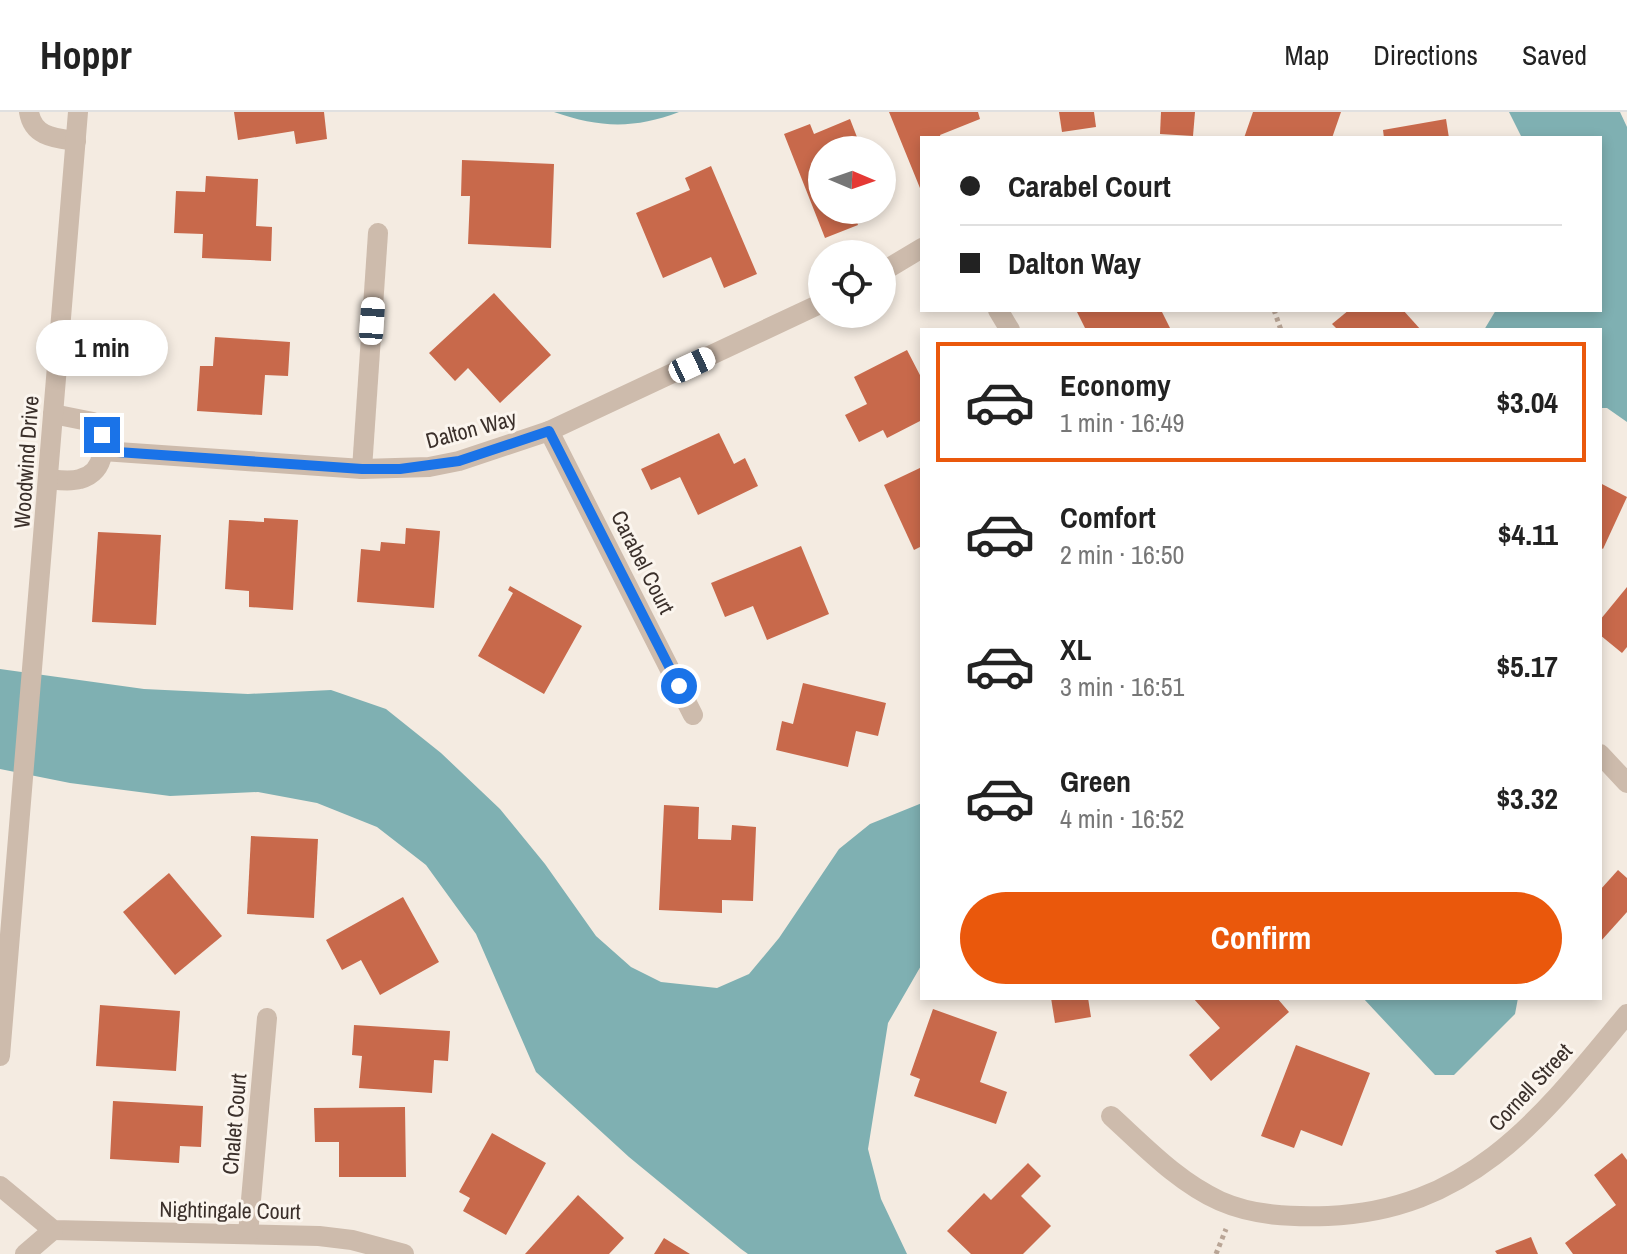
<!DOCTYPE html>
<html lang="en">
<head>
<meta charset="utf-8">
<style>
  :root { --surface:#fff; --page:#f2f2f2; --text:#222; --muted:#767676; --line:#e0e0e0; --accent:#ea580c }
  body { margin:0; font-family:"Archivo Narrow",sans-serif; background:var(--page); color:var(--text); height:100vh; display:flex; flex-direction:column; font-size:30px; white-space:nowrap }
  * { box-sizing:border-box; margin:0 }
  p { font-size:26px; color:var(--muted) }
  .icon { flex:none; width:44px; height:44px; fill:none; stroke:currentColor; stroke-width:2; stroke-linecap:round; stroke-linejoin:round }
  .map { position:relative; flex:1; overflow:hidden }
  .panel { position:absolute; left:920px; top:216px; width:682px; height:672px; display:flex; flex-direction:column; background:var(--surface); border-radius:0px; box-shadow:0 4px 12px #0003 }
  .panel>* { flex:none }
  .top-card { position:absolute; left:920px; top:24px; width:682px; height:176px; border-radius:0px; box-shadow:0 4px 12px #0003; display:grid; align-content:center; height:176px; padding:0 40px; background:var(--surface) }
  .needle { width:52px; rotate:92deg }
  .buttons { position:absolute; left:808px; top:24px; display:grid; gap:16px }
  .buttons a { display:grid; place-items:center; width:88px; height:88px; border-radius:50%; background:var(--surface); box-shadow:0 4px 12px #0003; font-size:40px }
  .end { position:absolute; width:36px; height:36px; margin:-18px; border:10px solid #1a73e8; background:#fff; box-shadow:0 0 0 4px #fff }
  .from { border-radius:50% }
  .bubble { position:absolute; height:56px; border-radius:28px; background:var(--surface); box-shadow:0 4px 12px #0003; font-size:26px; font-weight:700; line-height:56px; text-align:center }
  .car { position:absolute; width:24px; height:48px; margin:-24px -12px; border-radius:10px; box-shadow:0 0 6px 2px #0007; background:linear-gradient(#fff 24%,#345 0 40%,#fff 0 76%,#345 0 86%,#fff 0) }
  .top-card b { display:flex; align-items:center; gap:28px; height:76px; font-size:30px }
  .top-card b+b { border-top:2px solid var(--line) }
  .top-card i { width:20px; height:20px; background:var(--text) }
  ul { padding:14px 0 0; list-style:none }
  li { display:flex; align-items:center; gap:24px; height:120px; margin:0 16px 12px; padding:0 24px; border:4px solid transparent; border-radius:0px }
  li div { flex:1 }
  li b { display:block; font-size:30px }
  li em { font-style:normal; font-weight:700 }
  li.on { border-color:var(--accent) }
  li>.icon { width:72px; height:72px; stroke-width:1.5 }
  .action { display:flex; gap:16px; margin-top:auto; padding:16px 40px }
  .action a { flex:1; height:92px; border-radius:48px; background:var(--accent); color:#fff; font-size:32px; font-weight:700; line-height:92px; text-align:center }
  header { display:flex; align-items:center; gap:48px; box-sizing:border-box; height:112px; padding:0 40px; background:var(--surface); border-bottom:2px solid var(--line) }
  header strong { font-size:38px }
  nav { display:flex; gap:44px; margin-inline-start:auto; font-size:28px }
  .map>svg:first-child { display:block }
  .water { fill:#7fb0b2 }
  .building { fill:#c8694b }
  .lines { fill:none; stroke-linecap:round; stroke-linejoin:round }
  .path { stroke:#b9a596; stroke-width:5; stroke-dasharray:4 4; stroke-linecap:butt }
  .street { stroke:#cdbbac; stroke-width:20 }
  .route { stroke:#1a73e8; stroke-width:10 }
  .labels { text-anchor:middle; dominant-baseline:central; stroke-width:6; stroke-linejoin:round; paint-order:stroke }
  .street-label { font-size:22px; fill:#3b302b; stroke:#fbf5ee }
</style>
</head>
<body>
<header>
<strong>Hoppr</strong>
<nav><a>Map</a><a>Directions</a><a>Saved</a></nav>
</header>
<div class="map">
<svg width="1627" height="1142" viewBox="0 0 1627 1142">
  <rect width="100%" height="100%" fill="#f4ebe1"/>
  <g class="water">
    <path d="M554,0H679C635,17 599,16 554,0Z"/>
    <polygon points="1509,0 1620,0 1627,15 1627,310 1607,296 1600,296 1600,218 1484,218 1496,198 1600,198 1600,26 1522,26"/>
    <polygon points="0,557 144,577 248,582 331,578 386,597 441,641 500,697 545,752 596,824 631,855 661,870 717,876 749,862 779,826 839,737 870,712 922,691 922,852 888,911 868,1037 881,1087 907,1142 748,1142 741,1137 629,1045 536,960 476,822 426,753 377,715 317,691 258,680 170,684 70,671 0,657"/>
    <polygon points="1363,886 1518,886 1515,902 1454,963 1435,963"/>
  </g>
  <g class="building">
    <polygon points="234,0 324,0 327,27 296,32 294,19 238,28"/>
    <polygon points="889,0 978,0 980,7 940,23 941,26 922,26 922,81"/>
    <polygon points="1059,0 1094,0 1096,15 1062,20"/>
    <polygon points="1161,0 1195,0 1193,24 1160,22"/>
    <polygon points="1253,0 1341,0 1332,26 1244,26"/>
    <polygon points="850,7 862,38 822,38 822,98 853,98 858,113 825,126 784,22 810,12 814,22"/>
    <polygon points="1446,7 1449,26 1384,26 1383,18"/>
    <polygon points="462,48 554,52 551,136 468,132 470,84 461,84"/>
    <polygon points="711,54 757,162 724,176 711,145 663,166 636,101 690,78 685,66"/>
    <polygon points="206,64 258,67 256,114 272,115 271,149 202,146 203,122 174,121 176,79 205,80"/>
    <polygon points="494,181 551,243 500,291 468,256 455,269 429,241"/>
    <polygon points="1076,198 1161,198 1171,218 1086,218"/>
    <polygon points="1349,198 1403,198 1421,218 1338,218 1332,212"/>
    <polygon points="215,225 290,230 288,264 265,263 262,303 197,299 200,254 213,254"/>
    <polygon points="907,238 922,267 922,308 887,326 883,318 859,330 845,303 867,292 854,265"/>
    <polygon points="719,321 734,352 745,346 758,374 698,403 680,365 651,378 641,357"/>
    <polygon points="922,355 922,434 914,438 884,373"/>
    <polygon points="1600,371 1627,385 1603,437 1600,435"/>
    <polygon points="264,406 298,408 293,498 249,495 249,479 225,477 229,408 264,410"/>
    <polygon points="406,416 440,419 434,496 357,490 361,437 380,439 381,430 405,432"/>
    <polygon points="98,420 161,423 156,513 92,510"/>
    <polygon points="801,434 829,502 767,528 753,494 725,505 711,471"/>
    <polygon points="510,474 582,514 544,582 478,544 513,481 508,478"/>
    <polygon points="1627,475 1627,535 1622,541 1600,523 1600,508"/>
    <polygon points="803,571 886,591 878,624 856,619 848,655 776,638 782,609 793,612"/>
    <polygon points="664,693 699,695 698,727 731,728 732,713 756,715 753,789 722,788 722,801 659,798"/>
    <polygon points="251,724 318,727 314,806 247,802"/>
    <polygon points="1618,758 1627,766 1627,800 1600,830 1600,778"/>
    <polygon points="169,761 222,824 175,863 123,800"/>
    <polygon points="403,785 439,850 380,883 361,848 342,858 326,828"/>
    <polygon points="1051,886 1088,886 1091,905 1055,911"/>
    <polygon points="1193,886 1277,886 1289,900 1211,969 1189,943 1220,916"/>
    <polygon points="100,893 180,899 176,959 96,954"/>
    <polygon points="933,897 997,920 980,970 1007,980 996,1012 914,984 920,967 910,963"/>
    <polygon points="354,913 450,919 448,949 434,948 432,981 359,976 362,944 352,943"/>
    <polygon points="1296,933 1370,961 1342,1034 1301,1018 1294,1036 1261,1024"/>
    <polygon points="113,989 203,994 201,1035 180,1034 179,1051 110,1047"/>
    <polygon points="405,995 406,1065 339,1065 339,1030 315,1030 314,996"/>
    <polygon points="492,1021 546,1051 506,1123 463,1099 470,1086 459,1080"/>
    <polygon points="1622,1041 1627,1048 1627,1142 1573,1142 1565,1131 1616,1093 1594,1063"/>
    <polygon points="1028,1051 1041,1064 1021,1084 1051,1114 1023,1142 971,1142 947,1119 984,1081 991,1088"/>
    <polygon points="578,1083 624,1126 609,1142 525,1142"/>
    <polygon points="1531,1125 1538,1142 1497,1142 1495,1139"/>
    <polygon points="664,1126 690,1142 654,1142"/>
  </g>
  <g class="lines">
    <g class="path">
      <polyline points="1274,198 1281,218"/>
      <polyline points="1216,1142 1226,1117"/>
    </g>
    <g class="street">
      <path d="M29,0C33,25 55,26 76,29"/>
      <polyline points="882,160 922,136"/>
      <polyline points="998,198 1010,218"/>
      <polyline points="549,319 693,603"/>
      <polyline points="103,339 362,357 429,355 459,349 549,319 822,191"/>
      <polyline points="362,357 378,121"/>
      <path d="M48,367C58,368 70,370 80,367C107,360 107,328 93,310L53,302"/>
      <polyline points="1600,642 1627,671"/>
      <polyline points="0,944 78,0"/>
      <path d="M1111,1004C1145,1035 1178,1070 1220,1089C1254,1104 1291,1105 1328,1104C1472,1098 1543,1004 1627,902"/>
      <polyline points="0,1074 53,1118 319,1124 352,1128 404,1142"/>
      <polyline points="248,1122 267,906"/>
      <polyline points="25,1142 53,1118"/>
    </g>
  </g>
  <g class="lines">
    <polyline class="route" points="102,323 103,339 362,357 400,357 459,349 549,319 679,574"/>
  </g>
  <g class="labels">
    <g class="street-label">
      <text transform="translate(471 317) rotate(-15)">Dalton Way</text>
      <text transform="translate(26 350) rotate(-86)">Woodwind Drive</text>
      <text transform="translate(643 450) rotate(63)">Carabel Court</text>
      <text transform="translate(1530 975) rotate(-47)">Cornell Street</text>
      <text transform="translate(234 1012) rotate(-85)">Chalet Court</text>
      <text transform="translate(230 1098) rotate(1)">Nightingale Court</text>
    </g>
  </g>
</svg>
<div class="buttons">
<a><svg class="needle" viewBox="-14 -14 28 28"><path d="M0-13l5 13h-10z" fill="#e53935"/><path d="M0 13l5-13h-10z" fill="#767676"/></svg></a>
<a><svg class="icon" aria-label="locate" viewBox="0 0 24 24"><circle cx="12" cy="12" r="6"/><path d="M12 2v4M12 18v4M2 12h4M18 12h4"/></svg></a>
</div>
<i class="end from" style="left:679px;top:574px"></i>
<i class="end" style="left:102px;top:323px"></i>
<div class="bubble" style="left:36px;top:208px;width:132px">1 min</div>
<i class="car" style="left:372px;top:209px;rotate:4deg"></i>
<i class="car" style="left:692px;top:253px;rotate:65deg"></i>
<div class="top-card">
<b><i class="from"></i>Carabel Court</b>
<b><i></i>Dalton Way</b>
</div>
<section class="panel">
<ul>
<li class="on"><svg class="icon" aria-label="car" viewBox="0 0 24 24"><path d="M5 17H2v-5l4-1 3-4h7l3 4 3 1v5h-3M9 17h6M6 11h13"/><circle cx="7" cy="17" r="2"/><circle cx="17" cy="17" r="2"/></svg><div><b>Economy</b><p>1 min · 16:49</p></div><em>$3.04</em></li>
<li><svg class="icon" aria-label="car" viewBox="0 0 24 24"><path d="M5 17H2v-5l4-1 3-4h7l3 4 3 1v5h-3M9 17h6M6 11h13"/><circle cx="7" cy="17" r="2"/><circle cx="17" cy="17" r="2"/></svg><div><b>Comfort</b><p>2 min · 16:50</p></div><em>$4.11</em></li>
<li><svg class="icon" aria-label="car" viewBox="0 0 24 24"><path d="M5 17H2v-5l4-1 3-4h7l3 4 3 1v5h-3M9 17h6M6 11h13"/><circle cx="7" cy="17" r="2"/><circle cx="17" cy="17" r="2"/></svg><div><b>XL</b><p>3 min · 16:51</p></div><em>$5.17</em></li>
<li><svg class="icon" aria-label="car" viewBox="0 0 24 24"><path d="M5 17H2v-5l4-1 3-4h7l3 4 3 1v5h-3M9 17h6M6 11h13"/><circle cx="7" cy="17" r="2"/><circle cx="17" cy="17" r="2"/></svg><div><b>Green</b><p>4 min · 16:52</p></div><em>$3.32</em></li>
</ul>
<div class="action"><a>Confirm</a></div>
</section>
</div>
</body>
</html>
